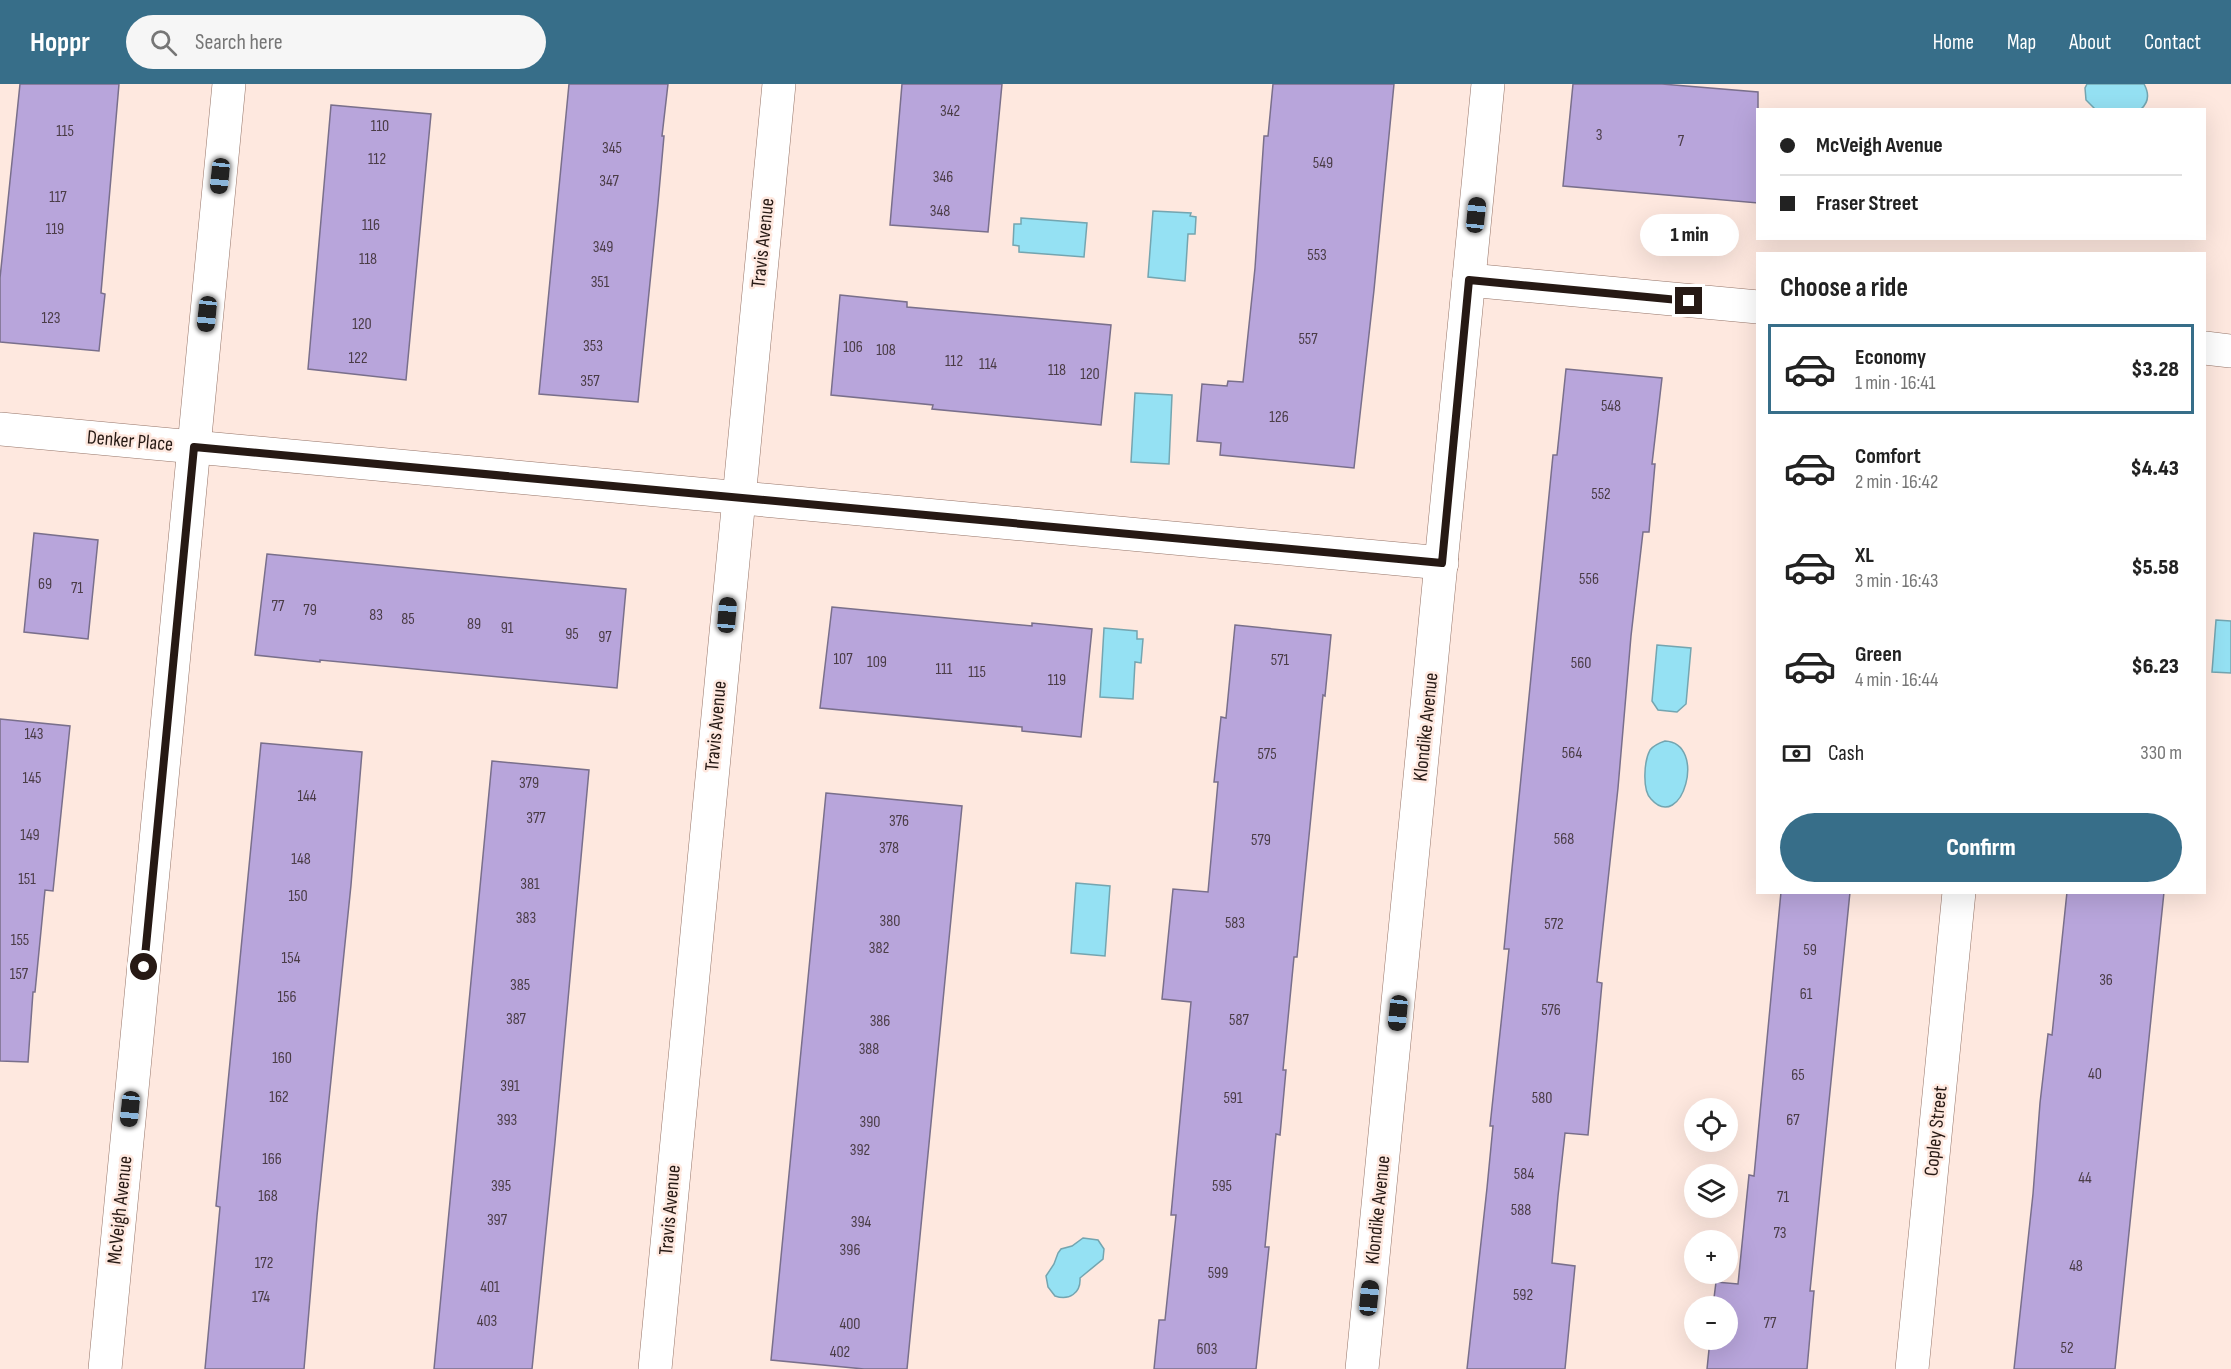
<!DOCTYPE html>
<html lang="en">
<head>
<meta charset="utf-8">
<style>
  :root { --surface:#fff; --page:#f6f6f6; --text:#222; --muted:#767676; --line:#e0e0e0; --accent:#376e89 }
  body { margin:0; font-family:"Sofia Sans Condensed",sans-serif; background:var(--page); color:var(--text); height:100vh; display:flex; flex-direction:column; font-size:22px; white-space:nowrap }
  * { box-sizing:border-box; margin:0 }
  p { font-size:20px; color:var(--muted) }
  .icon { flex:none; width:33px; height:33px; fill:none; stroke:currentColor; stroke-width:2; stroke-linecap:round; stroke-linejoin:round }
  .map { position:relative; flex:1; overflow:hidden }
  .drawer { position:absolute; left:1756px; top:168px; width:450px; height:642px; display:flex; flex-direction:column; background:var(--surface); border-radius:0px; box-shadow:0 6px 24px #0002 }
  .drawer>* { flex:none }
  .banner { position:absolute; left:1756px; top:24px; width:450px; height:132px; border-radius:0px; box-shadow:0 6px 24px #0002; display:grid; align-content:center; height:132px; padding:0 24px; background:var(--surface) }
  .controls { position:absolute; left:1684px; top:1014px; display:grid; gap:12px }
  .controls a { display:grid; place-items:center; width:54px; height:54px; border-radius:50%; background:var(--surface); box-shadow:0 6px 24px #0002; font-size:30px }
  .end { position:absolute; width:27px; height:27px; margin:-14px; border:8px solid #261914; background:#fff; box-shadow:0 0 0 3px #fff }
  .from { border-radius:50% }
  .bubble { position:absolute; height:42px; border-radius:21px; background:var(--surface); box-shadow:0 6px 24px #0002; font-size:20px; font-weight:800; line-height:42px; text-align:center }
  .car { position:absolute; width:18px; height:36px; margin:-18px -9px; border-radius:8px; box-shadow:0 0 4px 2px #0007; background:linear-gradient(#222 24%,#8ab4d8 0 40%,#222 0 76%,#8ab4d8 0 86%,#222 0) }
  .banner b { display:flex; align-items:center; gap:21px; height:57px; font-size:22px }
  .banner b+b { border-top:2px solid var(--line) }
  .banner i { width:15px; height:15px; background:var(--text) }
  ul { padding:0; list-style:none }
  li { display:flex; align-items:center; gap:18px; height:90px; margin:0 12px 9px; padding:0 12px; border:3px solid transparent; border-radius:0px }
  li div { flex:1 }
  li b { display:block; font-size:22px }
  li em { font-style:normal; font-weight:800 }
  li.selected { border-color:var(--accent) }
  li>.icon { width:54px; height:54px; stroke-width:1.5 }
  h2 { padding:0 24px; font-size:27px; line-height:72px }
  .pay { display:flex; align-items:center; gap:15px; height:66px; padding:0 24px; font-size:22px }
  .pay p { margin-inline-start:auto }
  .action { display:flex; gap:12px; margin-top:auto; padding:12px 24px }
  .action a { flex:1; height:69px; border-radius:36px; background:var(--accent); color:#fff; font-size:24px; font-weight:800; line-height:69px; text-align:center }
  header { display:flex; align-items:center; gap:36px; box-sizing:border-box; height:84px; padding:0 30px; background:var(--accent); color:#fff }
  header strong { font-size:28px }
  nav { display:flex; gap:33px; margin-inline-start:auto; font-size:21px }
  .search { width:420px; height:54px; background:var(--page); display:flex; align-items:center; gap:15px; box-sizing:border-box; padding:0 21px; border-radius:33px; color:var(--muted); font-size:22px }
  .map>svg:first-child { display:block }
  .water { fill:#95e1f3; stroke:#74a5b0; stroke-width:1.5 }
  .building { fill:#b8a5db; stroke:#796f8b; stroke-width:1.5 }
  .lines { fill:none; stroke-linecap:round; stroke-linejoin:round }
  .minor-casing { stroke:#967569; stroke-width:34 }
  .tertiary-casing { stroke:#967569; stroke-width:34 }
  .minor { stroke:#fff; stroke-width:33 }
  .tertiary { stroke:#fff; stroke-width:33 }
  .route { stroke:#261914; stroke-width:8 }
  .labels { text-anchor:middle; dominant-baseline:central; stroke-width:5; stroke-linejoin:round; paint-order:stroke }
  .number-label { font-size:16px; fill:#4a3c46 }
  .street-label { font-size:20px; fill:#261914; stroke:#fee8df }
</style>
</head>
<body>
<header>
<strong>Hoppr</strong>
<div class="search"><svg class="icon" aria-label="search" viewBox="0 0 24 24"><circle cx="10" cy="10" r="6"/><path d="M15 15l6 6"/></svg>Search here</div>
<nav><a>Home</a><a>Map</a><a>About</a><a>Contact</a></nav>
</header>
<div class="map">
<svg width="2231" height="1285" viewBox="0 0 2231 1285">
  <rect width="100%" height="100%" fill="#fee8df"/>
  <g class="water">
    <path d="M2087,0H2144C2149,9 2149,18 2141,25H2095L2086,16L2085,4Z"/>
    <polygon points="1153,127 1191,129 1190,132 1196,133 1195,150 1188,150 1185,197 1148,193"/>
    <polygon points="1021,134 1087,139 1084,173 1019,168 1019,162 1013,161 1014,140 1021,140"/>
    <polygon points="1135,309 1172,311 1169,380 1131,378"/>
    <polygon points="2216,536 2231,537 2231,589 2212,588"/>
    <polygon points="1104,544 1137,547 1137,555 1143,555 1141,579 1135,578 1133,615 1100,613"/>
    <polygon points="1657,561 1691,564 1686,620 1677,628 1658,626 1652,617"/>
    <path d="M1665,657C1708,659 1682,750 1651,715C1642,706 1644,677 1650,666C1654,661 1659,659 1665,657Z"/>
    <polygon points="1076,799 1110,802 1105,872 1071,869"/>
    <path d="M1083,1154L1098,1156L1104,1165L1103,1175L1080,1194C1081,1209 1069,1217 1055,1212L1048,1203L1046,1192L1054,1180L1058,1169L1061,1165L1072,1162Z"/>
  </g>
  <g class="building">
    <polygon points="20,0 119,0 101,209 105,210 99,267 0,258 0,194"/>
    <polygon points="569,0 668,0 662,52 664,52 658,119 638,318 539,310"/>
    <polygon points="902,0 1002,0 988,148 890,141"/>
    <polygon points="1273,0 1394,0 1374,206 1354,384 1220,371 1221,359 1197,357 1202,300 1227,302 1228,297 1243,298 1255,184 1264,52 1268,52"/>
    <polygon points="1573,0 1662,0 1758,8 1758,119 1563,102"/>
    <polygon points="331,21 431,30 406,296 308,285"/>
    <polygon points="840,211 907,218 907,223 1111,241 1101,341 932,325 933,321 831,311"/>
    <polygon points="1566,285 1662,294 1652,380 1655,380 1649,448 1643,448 1631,552 1618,704 1597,898 1602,899 1588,1051 1565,1049 1558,1112 1552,1179 1575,1182 1565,1285 1467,1285 1487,1104 1493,1042 1490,1042 1509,865 1504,865 1553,371 1557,371"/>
    <polygon points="34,449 98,456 88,555 24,548"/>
    <polygon points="267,470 626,505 617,604 320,576 320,578 255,571"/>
    <polygon points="832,523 1032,542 1032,539 1092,545 1081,653 1022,647 1022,643 820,624"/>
    <polygon points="1235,541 1331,551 1325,612 1323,611 1297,873 1294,873 1283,986 1286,986 1280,1051 1276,1050 1265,1163 1269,1163 1256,1285 1154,1285 1159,1236 1165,1236 1176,1131 1171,1131 1191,918 1162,915 1173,805 1208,808 1218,698 1214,698 1221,633 1226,634"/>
    <polygon points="0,635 70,642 53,807 45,806 35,908 33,908 28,978 0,977"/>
    <polygon points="261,659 362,668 351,801 317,1132 304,1285 205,1285 220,1123 216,1122"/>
    <polygon points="492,677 589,686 555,1058 532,1285 434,1285"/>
    <polygon points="826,709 962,722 907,1285 864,1285 771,1276"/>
    <polygon points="1781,808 1850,808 1810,1207 1814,1207 1807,1285 1707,1285 1710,1256 1728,1256 1728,1222 1713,1222 1716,1198 1738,1200 1749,1091 1754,1092"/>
    <polygon points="2067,808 2164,808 2115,1285 2014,1285 2033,1110 2040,1019 2048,950 2052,951"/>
  </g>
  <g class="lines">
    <defs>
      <g id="minor">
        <polyline points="1469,196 1758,223"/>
        <polyline points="2205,264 2231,267"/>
        <polyline points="0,345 1442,479"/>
        <polyline points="105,1285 229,0"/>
        <polyline points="1362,1285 1488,0"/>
        <polyline points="1912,1285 1959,808"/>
      </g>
      <polyline id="tertiary" points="655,1285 779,0"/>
    </defs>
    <use href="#minor" class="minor-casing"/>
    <use href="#tertiary" class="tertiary-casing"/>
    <use href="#minor" class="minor"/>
    <use href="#tertiary" class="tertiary"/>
  </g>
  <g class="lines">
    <polyline class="route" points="144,883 194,363 1442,479 1469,196 1689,217"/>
  </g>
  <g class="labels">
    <g class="number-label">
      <text x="950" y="27">342</text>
      <text x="380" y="42">110</text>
      <text x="65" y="47">115</text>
      <text x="1599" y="51">3</text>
      <text x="1681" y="57">7</text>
      <text x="612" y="64">345</text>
      <text x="377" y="75">112</text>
      <text x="1323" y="79">549</text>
      <text x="943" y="93">346</text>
      <text x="609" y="97">347</text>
      <text x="58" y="113">117</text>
      <text x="940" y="127">348</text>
      <text x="371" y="141">116</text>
      <text x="55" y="145">119</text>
      <text x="603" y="163">349</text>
      <text x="1317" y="171">553</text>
      <text x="368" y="175">118</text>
      <text x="600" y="198">351</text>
      <text x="51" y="234">123</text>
      <text x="362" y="240">120</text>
      <text x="1308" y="255">557</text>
      <text x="593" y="262">353</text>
      <text x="853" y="263">106</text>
      <text x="886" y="266">108</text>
      <text x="358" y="274">122</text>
      <text x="954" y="277">112</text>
      <text x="988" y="280">114</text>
      <text x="1057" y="286">118</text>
      <text x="1090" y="290">120</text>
      <text x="590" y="297">357</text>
      <text x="1611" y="322">548</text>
      <text x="1279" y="333">126</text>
      <text x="1601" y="410">552</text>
      <text x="1589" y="495">556</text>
      <text x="45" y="500">69</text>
      <text x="77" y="504">71</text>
      <text x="278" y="522">77</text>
      <text x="310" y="526">79</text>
      <text x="376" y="531">83</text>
      <text x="408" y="535">85</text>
      <text x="474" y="540">89</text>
      <text x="507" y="544">91</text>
      <text x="572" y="550">95</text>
      <text x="605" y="553">97</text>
      <text x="843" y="575">107</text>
      <text x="1280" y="576">571</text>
      <text x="877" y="578">109</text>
      <text x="1581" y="579">560</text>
      <text x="944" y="585">111</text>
      <text x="977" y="588">115</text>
      <text x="1057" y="596">119</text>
      <text x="34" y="650">143</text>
      <text x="1572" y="669">564</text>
      <text x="1267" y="670">575</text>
      <text x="32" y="694">145</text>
      <text x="529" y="699">379</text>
      <text x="307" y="712">144</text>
      <text x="536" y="734">377</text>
      <text x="899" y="737">376</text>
      <text x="30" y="751">149</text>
      <text x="1564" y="755">568</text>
      <text x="1261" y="756">579</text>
      <text x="889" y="764">378</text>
      <text x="301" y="775">148</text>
      <text x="27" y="795">151</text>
      <text x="530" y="800">381</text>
      <text x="298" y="812">150</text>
      <text x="526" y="834">383</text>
      <text x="890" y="837">380</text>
      <text x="1235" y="839">583</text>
      <text x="1554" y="840">572</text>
      <text x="20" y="856">155</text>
      <text x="879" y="864">382</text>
      <text x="1810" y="866">59</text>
      <text x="291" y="874">154</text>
      <text x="19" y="890">157</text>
      <text x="2106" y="896">36</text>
      <text x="520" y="901">385</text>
      <text x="1806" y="910">61</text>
      <text x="287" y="913">156</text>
      <text x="1551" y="926">576</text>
      <text x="516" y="935">387</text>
      <text x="1239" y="936">587</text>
      <text x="880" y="937">386</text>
      <text x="869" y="965">388</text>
      <text x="282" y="974">160</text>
      <text x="2095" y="990">40</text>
      <text x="1798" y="991">65</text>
      <text x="510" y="1002">391</text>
      <text x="279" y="1013">162</text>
      <text x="1233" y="1014">591</text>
      <text x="1542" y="1014">580</text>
      <text x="507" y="1036">393</text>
      <text x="1793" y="1036">67</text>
      <text x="870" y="1038">390</text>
      <text x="860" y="1066">392</text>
      <text x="272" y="1075">166</text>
      <text x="1524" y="1090">584</text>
      <text x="2085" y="1094">44</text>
      <text x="501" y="1102">395</text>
      <text x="1222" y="1102">595</text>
      <text x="268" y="1112">168</text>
      <text x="1783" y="1113">71</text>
      <text x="1521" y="1126">588</text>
      <text x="497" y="1136">397</text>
      <text x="861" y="1138">394</text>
      <text x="1780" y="1149">73</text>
      <text x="850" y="1166">396</text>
      <text x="264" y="1179">172</text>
      <text x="2076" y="1182">48</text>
      <text x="1218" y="1189">599</text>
      <text x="490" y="1203">401</text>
      <text x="1523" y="1211">592</text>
      <text x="261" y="1213">174</text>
      <text x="487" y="1237">403</text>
      <text x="1770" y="1239">77</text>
      <text x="850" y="1240">400</text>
      <text x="2067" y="1264">52</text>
      <text x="1207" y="1265">603</text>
      <text x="840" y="1268">402</text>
    </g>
    <g class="street-label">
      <text transform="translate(763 159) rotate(-84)">Travis Avenue</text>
      <text transform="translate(130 357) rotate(5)">Denker Place</text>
      <text transform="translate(716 642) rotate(-85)">Travis Avenue</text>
      <text transform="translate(1426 643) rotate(-84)">Klondike Avenue</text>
      <text transform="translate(1936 1047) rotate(-84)">Copley Street</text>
      <text transform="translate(120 1126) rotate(-84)">McVeigh Avenue</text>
      <text transform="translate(670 1126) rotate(-85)">Travis Avenue</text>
      <text transform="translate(1378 1126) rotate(-84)">Klondike Avenue</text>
    </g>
  </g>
</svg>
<div class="controls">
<a><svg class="icon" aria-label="locate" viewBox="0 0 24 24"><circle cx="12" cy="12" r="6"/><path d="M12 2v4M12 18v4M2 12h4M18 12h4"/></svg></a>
<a><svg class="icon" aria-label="layers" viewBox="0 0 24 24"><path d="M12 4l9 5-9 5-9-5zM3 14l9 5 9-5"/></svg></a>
<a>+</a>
<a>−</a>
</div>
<i class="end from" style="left:144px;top:883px"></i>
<i class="end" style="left:1689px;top:217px"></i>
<div class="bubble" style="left:1640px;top:130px;width:99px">1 min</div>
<i class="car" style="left:220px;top:92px;rotate:186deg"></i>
<i class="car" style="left:1476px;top:131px;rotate:6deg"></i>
<i class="car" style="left:207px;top:230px;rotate:186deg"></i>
<i class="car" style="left:727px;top:531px;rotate:5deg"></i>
<i class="car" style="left:1398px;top:929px;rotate:186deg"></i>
<i class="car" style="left:130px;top:1025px;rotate:186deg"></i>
<i class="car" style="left:1369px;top:1214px;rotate:6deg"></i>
<div class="banner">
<b><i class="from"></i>McVeigh Avenue</b>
<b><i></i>Fraser Street</b>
</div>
<section class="drawer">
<h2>Choose a ride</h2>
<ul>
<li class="selected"><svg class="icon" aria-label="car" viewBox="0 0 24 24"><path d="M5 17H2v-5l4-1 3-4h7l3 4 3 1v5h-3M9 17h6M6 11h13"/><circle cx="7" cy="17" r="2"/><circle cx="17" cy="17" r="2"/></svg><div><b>Economy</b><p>1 min · 16:41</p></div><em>$3.28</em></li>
<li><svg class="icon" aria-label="car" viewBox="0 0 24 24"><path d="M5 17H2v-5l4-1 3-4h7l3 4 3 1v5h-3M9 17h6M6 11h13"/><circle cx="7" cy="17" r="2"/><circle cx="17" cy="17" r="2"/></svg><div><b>Comfort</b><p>2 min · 16:42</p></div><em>$4.43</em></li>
<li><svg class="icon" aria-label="car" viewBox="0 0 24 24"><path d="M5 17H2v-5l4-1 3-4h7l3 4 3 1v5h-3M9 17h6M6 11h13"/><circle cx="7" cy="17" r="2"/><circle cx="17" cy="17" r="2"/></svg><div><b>XL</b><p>3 min · 16:43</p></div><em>$5.58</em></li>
<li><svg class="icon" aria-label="car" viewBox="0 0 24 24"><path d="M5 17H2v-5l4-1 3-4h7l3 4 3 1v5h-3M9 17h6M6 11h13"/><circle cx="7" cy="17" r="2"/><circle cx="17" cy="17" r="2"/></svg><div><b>Green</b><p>4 min · 16:44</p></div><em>$6.23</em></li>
</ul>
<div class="pay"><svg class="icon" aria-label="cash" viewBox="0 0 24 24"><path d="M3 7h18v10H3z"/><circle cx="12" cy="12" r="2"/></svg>Cash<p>330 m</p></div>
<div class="action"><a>Confirm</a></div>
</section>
</div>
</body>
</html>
